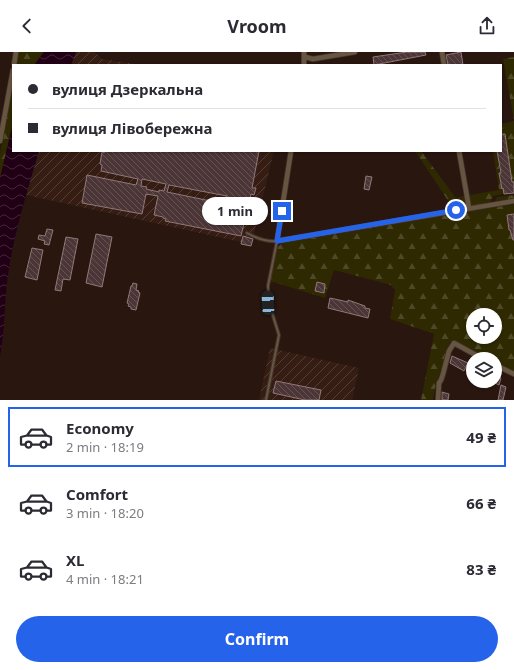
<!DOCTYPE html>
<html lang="en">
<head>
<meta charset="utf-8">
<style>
  :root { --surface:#fff; --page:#f7f7f7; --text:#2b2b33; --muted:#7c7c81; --line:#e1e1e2; --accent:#2563eb }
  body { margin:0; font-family:"Noto Sans",sans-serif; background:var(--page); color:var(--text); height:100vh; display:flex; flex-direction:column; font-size:15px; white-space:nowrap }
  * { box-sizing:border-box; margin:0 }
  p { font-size:13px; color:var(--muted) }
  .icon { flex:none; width:22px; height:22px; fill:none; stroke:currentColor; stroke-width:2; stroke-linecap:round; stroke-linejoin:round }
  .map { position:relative; height:348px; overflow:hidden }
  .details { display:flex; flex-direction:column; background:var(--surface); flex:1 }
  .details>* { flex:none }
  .top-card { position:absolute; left:12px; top:12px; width:490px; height:88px; border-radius:0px; box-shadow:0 1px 3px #0004; display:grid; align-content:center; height:88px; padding:0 16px; background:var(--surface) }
  .controls { position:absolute; left:466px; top:256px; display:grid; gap:8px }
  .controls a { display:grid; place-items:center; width:36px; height:36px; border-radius:50%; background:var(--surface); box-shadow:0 1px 3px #0004; font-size:20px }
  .end { position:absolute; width:18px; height:18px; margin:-9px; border:5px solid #2563eb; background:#fff; box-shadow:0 0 0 2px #fff }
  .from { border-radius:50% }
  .bubble { position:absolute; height:28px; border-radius:14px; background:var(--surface); box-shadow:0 1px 3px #0004; font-size:13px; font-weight:700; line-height:28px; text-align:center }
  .car { position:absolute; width:12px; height:24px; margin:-12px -6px; border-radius:5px; box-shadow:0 0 3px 1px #0007; background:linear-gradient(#222 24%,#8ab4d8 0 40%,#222 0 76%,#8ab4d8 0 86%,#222 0) }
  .top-card b { display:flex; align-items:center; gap:14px; height:38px; font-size:15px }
  .top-card b+b { border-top:1px solid var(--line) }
  .top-card i { width:10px; height:10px; background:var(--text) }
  ul { padding:7px 0 0; list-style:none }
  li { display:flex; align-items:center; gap:12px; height:60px; margin:0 8px 6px; padding:0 8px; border:2px solid transparent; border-radius:0px }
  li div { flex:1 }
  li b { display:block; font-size:15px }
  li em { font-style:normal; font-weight:700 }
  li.active { border-color:var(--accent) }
  li>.icon { width:36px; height:36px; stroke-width:1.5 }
  .cta { display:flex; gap:8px; margin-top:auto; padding:8px 16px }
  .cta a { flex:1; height:46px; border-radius:24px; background:var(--accent); color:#fff; font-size:16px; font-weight:700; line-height:46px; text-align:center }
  header { display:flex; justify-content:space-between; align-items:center; height:52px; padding:0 16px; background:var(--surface); font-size:18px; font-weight:700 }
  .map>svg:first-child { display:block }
  .industrial { fill:url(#industrial-furrows) }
  .forest { fill:url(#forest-firs); fill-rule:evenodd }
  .water { fill:url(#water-waves) }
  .building { fill:url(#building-back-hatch); stroke:#917879; fill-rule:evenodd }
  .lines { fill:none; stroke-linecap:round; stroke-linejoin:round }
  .service-casing { stroke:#44332c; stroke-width:4 }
  .minor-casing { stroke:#44332c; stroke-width:6 }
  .service { stroke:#665540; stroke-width:2 }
  .minor { stroke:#665540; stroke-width:4.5 }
  .route { stroke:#2563eb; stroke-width:5 }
</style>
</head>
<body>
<header><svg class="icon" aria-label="back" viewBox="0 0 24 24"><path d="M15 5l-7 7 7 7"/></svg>Vroom<svg class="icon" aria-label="share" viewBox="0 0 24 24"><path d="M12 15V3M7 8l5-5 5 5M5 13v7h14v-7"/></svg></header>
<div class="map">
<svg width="514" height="348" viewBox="0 0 514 348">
  <defs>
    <pattern id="industrial-furrows" width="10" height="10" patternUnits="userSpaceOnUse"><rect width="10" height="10" fill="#351d13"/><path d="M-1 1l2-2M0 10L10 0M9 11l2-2" fill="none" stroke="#533e35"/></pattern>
    <pattern id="forest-firs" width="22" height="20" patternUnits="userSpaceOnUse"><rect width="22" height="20" fill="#2e2901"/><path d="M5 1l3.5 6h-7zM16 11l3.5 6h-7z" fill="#4d4826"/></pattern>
    <pattern id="water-waves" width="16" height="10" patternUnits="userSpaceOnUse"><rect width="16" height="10" fill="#210015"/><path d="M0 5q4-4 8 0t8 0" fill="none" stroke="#422537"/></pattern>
    <pattern id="building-back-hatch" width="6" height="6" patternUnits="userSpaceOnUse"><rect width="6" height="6" fill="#4b3536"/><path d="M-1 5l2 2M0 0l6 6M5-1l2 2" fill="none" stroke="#655253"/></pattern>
  </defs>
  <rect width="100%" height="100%" fill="#28160f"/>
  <g class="industrial">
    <polygon points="76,0 95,0 102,7 144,13 71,13"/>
    <polygon points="39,99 274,99 251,194 241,192 241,190 26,143"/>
    <polygon points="270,296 359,316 352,348 259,348"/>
  </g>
  <g class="forest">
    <polygon points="19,0 44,0 34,13 16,13"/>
    <polygon points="514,5 514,68 503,7"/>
    <polygon points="13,30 13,71 0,126 0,102"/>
    <polygon points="514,69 514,130 512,130 505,82 501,82 501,72"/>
    <polygon points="415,99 421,99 456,146 464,144 466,155 453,156"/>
    <polygon points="493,99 497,100 502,136 503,136 504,142 493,144 490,150 471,154 469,143 499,138"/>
    <polygon points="514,143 514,146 495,149 497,145"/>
    <path d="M514,152V320L495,311V307H487L454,290H450L435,336L433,348H421L434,282L390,267L395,238L391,233L334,218L325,246L270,229L278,195L282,191ZM473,263H495V285H473Z"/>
  </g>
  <g class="water">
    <polygon points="44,0 76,0 71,13 34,13"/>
    <path d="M13,71V99H39C27,140 14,181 8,223C4,250 5,279 0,305V126Z"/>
  </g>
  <g class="building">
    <polygon points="407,0 425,0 426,3 374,13 373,5"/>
    <polygon points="461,0 463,13 448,13 446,3"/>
    <polygon points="501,82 505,82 512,130 514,130 514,141 504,142 503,136 502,137 499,121 501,121 497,99 501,99"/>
    <path d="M105,99H259L252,136H256L254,143L251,142L241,184L165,169L166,167L163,166V165L154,163L158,144L146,142L142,162L82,151L87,123L136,133L138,127L101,119L102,113L100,112L102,100L104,101ZM142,127L166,132L164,139L159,138V140L146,137L147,135L141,134ZM169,133L227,144L225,152L167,140Z"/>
    <polygon points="366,124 372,125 369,138 364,137"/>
    <polygon points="514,162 514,188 513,188 510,178 509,178 507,163"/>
    <polygon points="47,177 53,178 49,193 44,192 45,189 38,187 39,183 45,184"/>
    <polygon points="96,182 112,185 102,235 86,231"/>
    <polygon points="243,184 253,187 251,194 241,192"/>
    <polygon points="66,185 78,187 70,228 63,227 61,239 55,238"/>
    <polygon points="32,196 43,198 37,228 25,225"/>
    <polygon points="317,230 325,232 324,241 315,239"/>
    <polygon points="133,231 137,232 136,238 139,239 138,240 140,241 136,258 131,257 131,255 128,254 129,252 127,251 131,234 132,234"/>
    <polygon points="330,246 348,250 348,248 365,254 365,256 370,257 368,266 328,256"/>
    <polygon points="452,304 468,311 464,319 450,311"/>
    <polygon points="495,324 501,326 499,333 495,331"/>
    <polygon points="276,329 321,338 319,348 305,348 273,341"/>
    <polygon points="484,329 489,329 487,336 483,335"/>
    <polygon points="501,333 506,335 503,348 498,348"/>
    <polygon points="442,340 449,342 448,348 442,348"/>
  </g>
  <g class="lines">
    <defs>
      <path id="service" d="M247,181C256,186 267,190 277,189L268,234L269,251L279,283L266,348"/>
      <g id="minor">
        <polyline points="442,0 444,13"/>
        <polyline points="305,5 313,7 355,0"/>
        <polyline points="14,13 16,0"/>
        <polyline points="304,13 304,0"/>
        <polyline points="0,89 13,18"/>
        <polyline points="291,99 277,189 514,149"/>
        <polyline points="459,99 469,156"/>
        <polyline points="495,313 514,322"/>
        <polyline points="438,348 439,331 441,328 443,322 449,299 454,291 483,307"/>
      </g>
    </defs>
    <use href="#service" class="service-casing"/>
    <use href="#minor" class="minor-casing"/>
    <use href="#service" class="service"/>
    <use href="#minor" class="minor"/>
  </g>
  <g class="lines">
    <polyline class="route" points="282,159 277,189 456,158"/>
  </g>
</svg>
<div class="controls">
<a><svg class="icon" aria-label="locate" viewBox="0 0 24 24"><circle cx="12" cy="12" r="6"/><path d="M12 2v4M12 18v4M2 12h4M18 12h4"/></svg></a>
<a><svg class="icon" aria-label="layers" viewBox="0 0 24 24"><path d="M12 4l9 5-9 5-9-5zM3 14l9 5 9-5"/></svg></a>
</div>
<i class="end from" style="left:456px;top:158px"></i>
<i class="end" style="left:282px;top:159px"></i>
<div class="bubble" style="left:202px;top:145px;width:66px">1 min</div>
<i class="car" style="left:268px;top:251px;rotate:357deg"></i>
<div class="top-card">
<b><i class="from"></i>вулиця Дзеркальна</b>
<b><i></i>вулиця Лівобережна</b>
</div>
</div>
<section class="details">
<ul>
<li class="active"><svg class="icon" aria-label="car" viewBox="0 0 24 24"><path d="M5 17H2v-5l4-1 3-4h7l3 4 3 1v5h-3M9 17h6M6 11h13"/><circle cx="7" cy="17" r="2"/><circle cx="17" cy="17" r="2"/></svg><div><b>Economy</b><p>2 min · 18:19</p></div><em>49 ₴</em></li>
<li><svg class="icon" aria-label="car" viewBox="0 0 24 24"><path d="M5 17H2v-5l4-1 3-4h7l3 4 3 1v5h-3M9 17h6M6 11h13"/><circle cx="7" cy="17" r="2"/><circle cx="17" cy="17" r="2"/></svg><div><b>Comfort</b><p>3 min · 18:20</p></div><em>66 ₴</em></li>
<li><svg class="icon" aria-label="car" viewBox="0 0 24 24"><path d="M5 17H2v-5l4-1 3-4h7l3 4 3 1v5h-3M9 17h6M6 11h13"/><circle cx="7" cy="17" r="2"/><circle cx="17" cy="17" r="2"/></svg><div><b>XL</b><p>4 min · 18:21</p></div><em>83 ₴</em></li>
</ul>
<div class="cta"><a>Confirm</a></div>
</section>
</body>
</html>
